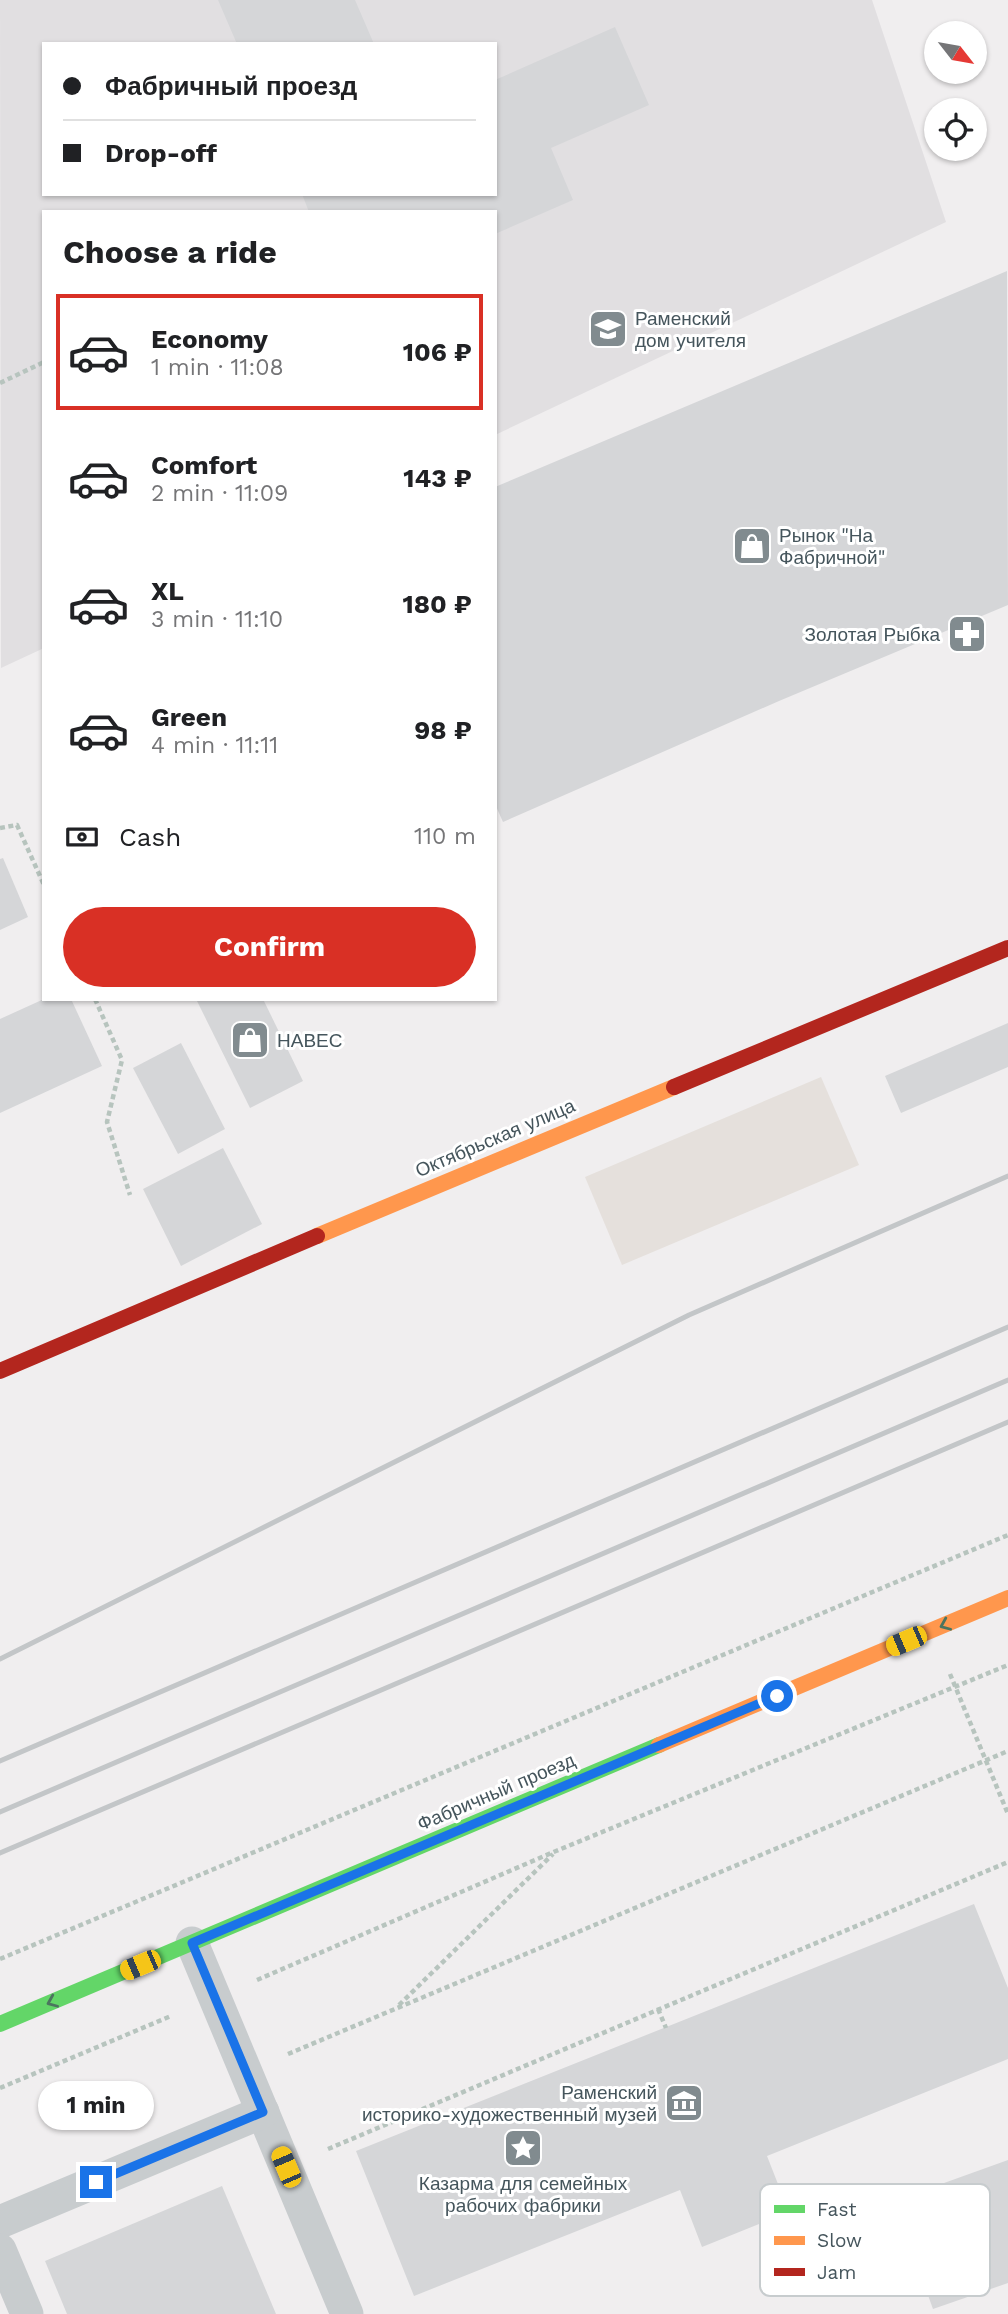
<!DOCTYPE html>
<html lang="en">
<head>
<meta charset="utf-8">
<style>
  :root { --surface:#fff; --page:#f6f6f6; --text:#202124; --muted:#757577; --line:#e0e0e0; --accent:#d93025 }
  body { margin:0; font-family:"Work Sans",sans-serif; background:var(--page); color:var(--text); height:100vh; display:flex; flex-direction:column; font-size:26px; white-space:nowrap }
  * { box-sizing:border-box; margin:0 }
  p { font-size:23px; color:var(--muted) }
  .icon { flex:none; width:38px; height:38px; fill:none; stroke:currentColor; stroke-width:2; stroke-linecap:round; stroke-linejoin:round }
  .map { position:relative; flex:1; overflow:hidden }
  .details { position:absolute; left:42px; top:210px; width:455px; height:791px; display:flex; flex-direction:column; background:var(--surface); border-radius:0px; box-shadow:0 2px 5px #0004 }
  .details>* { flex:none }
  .hud { position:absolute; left:42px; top:42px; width:455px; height:154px; border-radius:0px; box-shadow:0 2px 5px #0004; display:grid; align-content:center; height:154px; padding:0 21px; background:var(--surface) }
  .needle { width:46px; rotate:121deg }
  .fabs { position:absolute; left:924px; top:21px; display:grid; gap:14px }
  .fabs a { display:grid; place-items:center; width:63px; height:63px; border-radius:50%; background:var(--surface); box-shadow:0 2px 5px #0004; font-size:35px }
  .end { position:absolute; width:32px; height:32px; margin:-16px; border:9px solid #1a73e8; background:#fff; box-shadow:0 0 0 4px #fff }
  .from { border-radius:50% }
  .bubble { position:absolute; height:49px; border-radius:24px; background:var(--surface); box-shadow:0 2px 5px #0004; font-size:23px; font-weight:700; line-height:49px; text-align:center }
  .car { position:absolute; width:21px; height:42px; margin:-21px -10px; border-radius:9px; box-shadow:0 0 5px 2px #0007; background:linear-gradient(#f5c518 24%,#345 0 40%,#f5c518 0 76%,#345 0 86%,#f5c518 0) }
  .hud b { display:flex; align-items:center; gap:24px; height:66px; font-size:26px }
  .hud b+b { border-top:2px solid var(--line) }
  .hud i { width:18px; height:18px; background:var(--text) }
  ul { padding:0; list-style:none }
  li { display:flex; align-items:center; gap:21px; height:116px; margin:0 14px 10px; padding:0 7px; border:4px solid transparent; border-radius:0px }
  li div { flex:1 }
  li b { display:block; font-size:26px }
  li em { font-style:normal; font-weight:700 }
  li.on { border-color:var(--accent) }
  li>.icon { width:63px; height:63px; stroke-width:1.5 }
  h2 { padding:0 21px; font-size:32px; line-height:84px }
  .pay { display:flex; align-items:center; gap:18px; height:77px; padding:0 21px; font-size:26px }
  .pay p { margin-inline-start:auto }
  .button { display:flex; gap:14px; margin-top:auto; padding:14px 21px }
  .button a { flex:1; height:80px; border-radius:42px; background:var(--accent); color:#fff; font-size:28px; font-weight:700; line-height:80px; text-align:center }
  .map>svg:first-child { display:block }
  .commercial { fill:#e5e0dc }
  .education { fill:#e1dfe1; fill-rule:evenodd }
  .building { fill:#d5d6d8 }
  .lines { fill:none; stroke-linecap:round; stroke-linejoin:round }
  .path { stroke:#b7c4be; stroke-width:4.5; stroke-dasharray:5 3.5; stroke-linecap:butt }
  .lane { stroke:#c8ccce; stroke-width:33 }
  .fast { stroke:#63d668; stroke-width:16 }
  .slow { stroke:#ff974d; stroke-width:16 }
  .jam { stroke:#b3261e; stroke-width:16 }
  .rail { stroke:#c3c6c8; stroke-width:5 }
  .oneway { stroke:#4c755f }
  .route { stroke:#1a73e8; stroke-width:9 }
  .labels { text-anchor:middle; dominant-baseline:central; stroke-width:6; stroke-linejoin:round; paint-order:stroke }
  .poi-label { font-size:19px; fill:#45555c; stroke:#fff; text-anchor:start }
  .street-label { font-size:19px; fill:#45555c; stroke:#fff }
  .key { fill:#fff; stroke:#c7ccce; stroke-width:2 }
  .key-label { font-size:19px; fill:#45555c }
</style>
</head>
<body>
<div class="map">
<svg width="1008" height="2314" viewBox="0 0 1008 2314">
  <rect width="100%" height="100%" fill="#f0eeef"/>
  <polygon class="commercial" points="821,1077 859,1165 622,1265 585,1177"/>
  <path class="education" d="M0,0H872L946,222L495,435V212H44V648L1,668ZM44,44H495V194H44Z"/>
  <g class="building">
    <polygon points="218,0 355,0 374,44 237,44"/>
    <polygon points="615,27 649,105 551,148 573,200 495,234 495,212 309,212 302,194 495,194 495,80"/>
    <polygon points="1007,271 1008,605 779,701 503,822 495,804 495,487"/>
    <polygon points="3,858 28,917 0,930 0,859"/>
    <polygon points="44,999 71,999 102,1066 0,1113 0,1019"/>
    <polygon points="196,999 263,999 303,1081 250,1108"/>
    <polygon points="1008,1023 1008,1067 901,1113 885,1076"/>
    <polygon points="181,1043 225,1129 178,1154 133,1068"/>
    <polygon points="223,1148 262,1224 181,1266 143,1189"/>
    <polygon points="974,1904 1008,1988 1008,2059 767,2156 789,2212 702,2247 680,2190 414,2296 356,2151"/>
    <polygon points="1008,2160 1008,2283 933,2309 894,2201"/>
    <polygon points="222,2186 276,2314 67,2314 45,2261"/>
  </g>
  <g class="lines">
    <g class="path">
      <polyline points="0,383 44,362"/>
      <polyline points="0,828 17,825 44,885"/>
      <polyline points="95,999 122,1060 107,1122 130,1195"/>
      <polyline points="950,1674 1008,1814"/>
      <polyline points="0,1959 1008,1535"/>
      <polyline points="257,1980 556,1851 1008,1665"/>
      <polyline points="399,2005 553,1854"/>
      <polyline points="658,2009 666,2028"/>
      <polyline points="288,2054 1008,1751"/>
      <polyline points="0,2088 171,2016"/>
      <polyline points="328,2149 1008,1862"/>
    </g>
    <g class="lane">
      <polyline points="192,1943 347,2314"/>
      <polyline points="0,2222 263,2112"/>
      <polyline points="0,2250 27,2314"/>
    </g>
    <polyline class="fast" points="0,2024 659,1745"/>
    <g class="slow">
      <polyline points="317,1236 674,1087"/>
      <polyline points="659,1745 1008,1598"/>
    </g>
    <g class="jam">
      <polyline points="674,1087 1008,948"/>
      <polyline points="0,1371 317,1236"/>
    </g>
    <g class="rail">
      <polyline points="0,1659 689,1315 1008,1176"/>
      <polyline points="0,1761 1008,1327"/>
      <polyline points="0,1812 1008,1380"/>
      <polyline points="0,1853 1008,1422"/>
    </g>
  </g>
  <defs><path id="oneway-chevron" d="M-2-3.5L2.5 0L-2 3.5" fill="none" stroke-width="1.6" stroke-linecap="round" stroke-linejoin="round" transform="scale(1.75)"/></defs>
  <g class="oneway">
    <use href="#oneway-chevron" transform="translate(945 1625) rotate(157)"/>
    <use href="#oneway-chevron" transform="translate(52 2002) rotate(157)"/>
  </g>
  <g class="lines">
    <polyline class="route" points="96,2182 263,2112 192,1943 777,1696"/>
  </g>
  <defs>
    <symbol id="university-square" viewBox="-11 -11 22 22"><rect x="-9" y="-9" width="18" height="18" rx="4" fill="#818b8f" stroke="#fff"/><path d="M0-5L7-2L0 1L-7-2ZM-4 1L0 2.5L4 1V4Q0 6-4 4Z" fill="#fff"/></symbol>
    <symbol id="shop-square" viewBox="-11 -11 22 22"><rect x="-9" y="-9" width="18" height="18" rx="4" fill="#818b8f" stroke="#fff"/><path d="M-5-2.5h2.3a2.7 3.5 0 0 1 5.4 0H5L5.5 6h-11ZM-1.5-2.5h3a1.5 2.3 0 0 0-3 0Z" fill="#fff"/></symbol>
    <symbol id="pharmacy-square" viewBox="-11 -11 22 22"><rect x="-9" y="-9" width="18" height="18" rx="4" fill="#818b8f" stroke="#fff"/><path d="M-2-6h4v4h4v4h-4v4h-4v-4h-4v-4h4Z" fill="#fff"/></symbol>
    <symbol id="museum-square" viewBox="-11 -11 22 22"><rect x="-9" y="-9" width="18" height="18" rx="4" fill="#818b8f" stroke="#fff"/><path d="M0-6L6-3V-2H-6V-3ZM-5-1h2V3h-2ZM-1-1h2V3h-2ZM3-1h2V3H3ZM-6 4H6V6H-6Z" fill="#fff"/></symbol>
    <symbol id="sight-square" viewBox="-11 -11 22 22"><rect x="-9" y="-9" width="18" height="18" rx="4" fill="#818b8f" stroke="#fff"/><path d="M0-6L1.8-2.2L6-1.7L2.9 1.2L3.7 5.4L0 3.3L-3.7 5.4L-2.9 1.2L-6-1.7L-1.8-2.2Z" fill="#fff"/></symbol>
  </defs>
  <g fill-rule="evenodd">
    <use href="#university-square" x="586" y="307" width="44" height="44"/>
    <use href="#shop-square" x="730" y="524" width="44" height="44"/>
    <use href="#pharmacy-square" x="945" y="612" width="44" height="44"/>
    <use href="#shop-square" x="228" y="1018" width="44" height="44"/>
    <use href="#museum-square" x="662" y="2081" width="44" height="44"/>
    <use href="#sight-square" x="501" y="2126" width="44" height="44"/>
  </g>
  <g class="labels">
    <g class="poi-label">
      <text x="635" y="318">Раменский<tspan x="635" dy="22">дом учителя</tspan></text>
      <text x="779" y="535">Рынок "На<tspan x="779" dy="22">Фабричной"</tspan></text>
      <text x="940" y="634" text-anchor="end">Золотая Рыбка</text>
      <text x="277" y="1040">НАВЕС</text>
      <text x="657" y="2092" text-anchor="end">Раменский<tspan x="657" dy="22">историко-художественный музей</tspan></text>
      <text x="523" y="2183" text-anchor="middle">Казарма для семейных<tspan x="523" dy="22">рабочих фабрики</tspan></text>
    </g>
    <g class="street-label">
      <text transform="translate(495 1138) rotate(-23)">Октябрьская улица</text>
      <text transform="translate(496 1792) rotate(-23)">Фабричный проезд</text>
    </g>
  </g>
  <rect x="760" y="2184" width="230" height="112" rx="10" class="key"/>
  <rect x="774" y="2205" width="31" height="8" fill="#63d668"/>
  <rect x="774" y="2236" width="31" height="9" fill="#ff974d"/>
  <rect x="774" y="2268" width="31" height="8" fill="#b3261e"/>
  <g class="key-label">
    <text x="817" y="2216">Fast</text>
    <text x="817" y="2247">Slow</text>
    <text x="817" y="2279">Jam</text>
  </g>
</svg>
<div class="fabs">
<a><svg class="needle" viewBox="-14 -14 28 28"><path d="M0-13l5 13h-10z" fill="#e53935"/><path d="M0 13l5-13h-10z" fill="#757577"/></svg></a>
<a><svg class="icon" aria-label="locate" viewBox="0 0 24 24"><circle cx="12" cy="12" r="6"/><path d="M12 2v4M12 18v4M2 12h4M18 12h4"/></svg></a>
</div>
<i class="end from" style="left:777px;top:1696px"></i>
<i class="end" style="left:96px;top:2182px"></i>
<div class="bubble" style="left:38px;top:2081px;width:116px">1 min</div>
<i class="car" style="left:906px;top:1641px;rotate:247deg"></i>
<i class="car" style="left:140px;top:1965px;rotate:247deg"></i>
<i class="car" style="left:286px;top:2167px;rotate:337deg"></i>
<div class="hud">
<b><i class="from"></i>Фабричный проезд</b>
<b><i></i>Drop-off</b>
</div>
<section class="details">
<h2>Choose a ride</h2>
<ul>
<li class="on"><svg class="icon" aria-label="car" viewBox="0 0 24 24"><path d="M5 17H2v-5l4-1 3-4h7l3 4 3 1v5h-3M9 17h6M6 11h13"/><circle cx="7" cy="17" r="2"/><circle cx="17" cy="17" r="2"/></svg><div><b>Economy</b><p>1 min · 11:08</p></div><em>106 ₽</em></li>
<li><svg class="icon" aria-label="car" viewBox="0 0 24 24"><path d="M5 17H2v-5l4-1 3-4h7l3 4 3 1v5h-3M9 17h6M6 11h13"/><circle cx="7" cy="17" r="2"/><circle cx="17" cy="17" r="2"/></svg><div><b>Comfort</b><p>2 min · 11:09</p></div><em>143 ₽</em></li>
<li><svg class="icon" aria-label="car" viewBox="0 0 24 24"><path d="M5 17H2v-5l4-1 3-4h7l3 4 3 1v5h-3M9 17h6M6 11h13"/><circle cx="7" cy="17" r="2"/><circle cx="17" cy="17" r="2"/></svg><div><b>XL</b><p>3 min · 11:10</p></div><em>180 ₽</em></li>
<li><svg class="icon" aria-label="car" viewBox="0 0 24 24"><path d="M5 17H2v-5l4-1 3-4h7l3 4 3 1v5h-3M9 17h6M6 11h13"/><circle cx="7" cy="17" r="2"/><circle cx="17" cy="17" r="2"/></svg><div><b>Green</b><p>4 min · 11:11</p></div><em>98 ₽</em></li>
</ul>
<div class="pay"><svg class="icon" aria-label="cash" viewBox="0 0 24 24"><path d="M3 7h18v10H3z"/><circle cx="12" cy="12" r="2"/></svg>Cash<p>110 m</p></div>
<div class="button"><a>Confirm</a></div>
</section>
</div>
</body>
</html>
